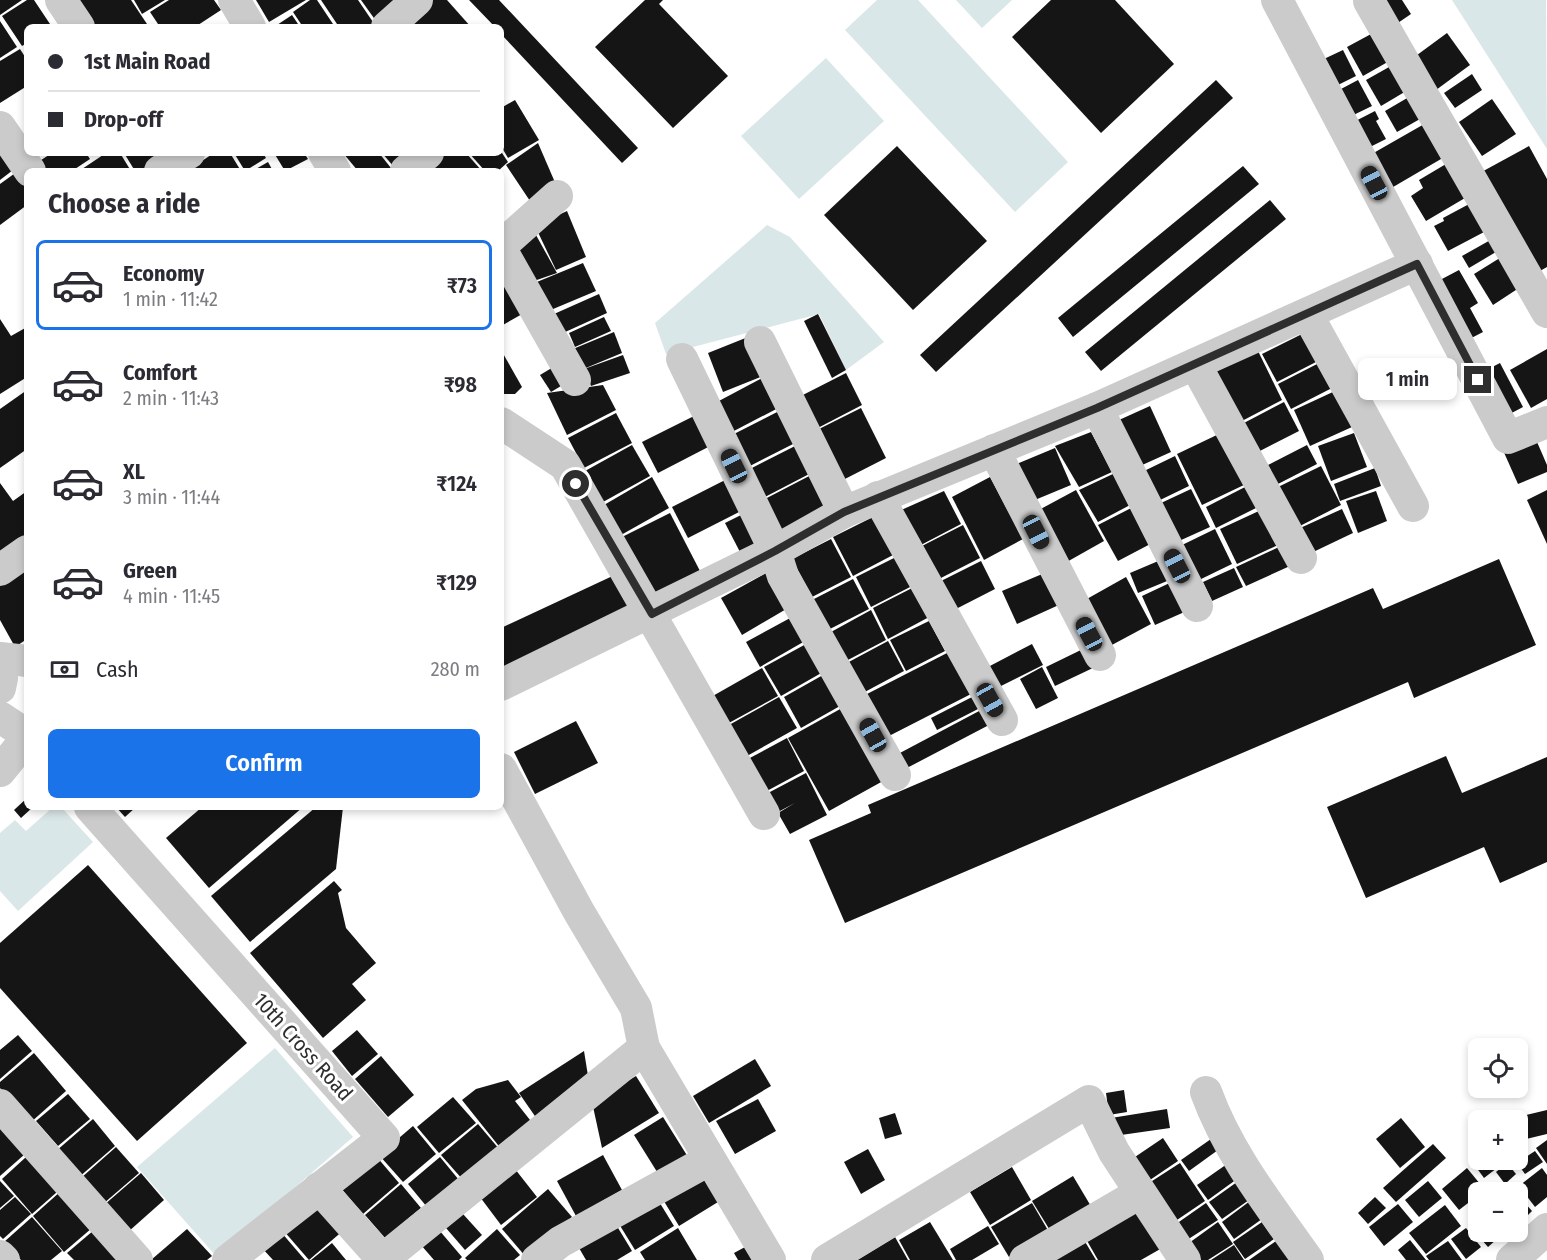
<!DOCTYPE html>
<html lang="en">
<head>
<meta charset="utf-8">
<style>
  :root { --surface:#fff; --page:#f2f2f3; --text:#2b2b33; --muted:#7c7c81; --line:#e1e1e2; --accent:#1a73e8 }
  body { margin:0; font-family:"Fira Sans Condensed",sans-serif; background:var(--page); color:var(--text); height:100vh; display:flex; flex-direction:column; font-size:22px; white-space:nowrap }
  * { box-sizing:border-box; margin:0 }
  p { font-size:20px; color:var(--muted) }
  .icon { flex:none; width:33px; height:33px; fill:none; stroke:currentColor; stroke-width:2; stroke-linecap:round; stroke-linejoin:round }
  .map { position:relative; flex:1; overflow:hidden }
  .panel { position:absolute; left:24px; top:168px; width:480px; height:642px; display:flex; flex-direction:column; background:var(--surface); border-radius:9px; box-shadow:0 3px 9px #0003 }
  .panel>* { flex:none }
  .top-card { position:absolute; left:24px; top:24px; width:480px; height:132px; border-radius:9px; box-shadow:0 3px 9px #0003; display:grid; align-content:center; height:132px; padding:0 24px; background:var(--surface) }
  .tools { position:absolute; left:1468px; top:1038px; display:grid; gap:12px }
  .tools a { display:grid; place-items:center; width:60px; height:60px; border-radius:9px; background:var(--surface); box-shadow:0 3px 9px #0003; font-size:30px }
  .end { position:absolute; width:27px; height:27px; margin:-14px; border:8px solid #2e2e2e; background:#fff; box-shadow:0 0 0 3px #fff }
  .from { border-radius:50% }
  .bubble { position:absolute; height:42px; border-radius:9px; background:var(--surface); box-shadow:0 3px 9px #0003; font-size:20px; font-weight:600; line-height:42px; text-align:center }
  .car { position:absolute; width:18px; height:36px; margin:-18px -9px; border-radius:8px; box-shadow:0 0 4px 2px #0007; background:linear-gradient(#222 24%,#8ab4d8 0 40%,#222 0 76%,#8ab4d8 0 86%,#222 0) }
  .top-card b { display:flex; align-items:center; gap:21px; height:57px; font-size:22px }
  .top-card b+b { border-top:2px solid var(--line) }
  .top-card i { width:15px; height:15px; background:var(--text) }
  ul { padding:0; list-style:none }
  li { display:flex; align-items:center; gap:18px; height:90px; margin:0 12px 9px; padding:0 12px; border:3px solid transparent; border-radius:9px }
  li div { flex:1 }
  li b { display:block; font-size:22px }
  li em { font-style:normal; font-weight:600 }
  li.on { border-color:var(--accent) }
  li>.icon { width:54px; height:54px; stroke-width:1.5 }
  h2 { padding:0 24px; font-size:27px; line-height:72px }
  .pay { display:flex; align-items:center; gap:15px; height:66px; padding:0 24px; font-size:22px }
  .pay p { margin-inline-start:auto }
  .cta { display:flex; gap:12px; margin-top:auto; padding:12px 24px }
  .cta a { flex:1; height:69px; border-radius:9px; background:var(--accent); color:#fff; font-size:24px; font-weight:600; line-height:69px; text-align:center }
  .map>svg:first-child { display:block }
  .green { fill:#dae7e8 }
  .building { fill:#151515 }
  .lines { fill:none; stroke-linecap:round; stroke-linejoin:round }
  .street { stroke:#cbcbcb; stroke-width:32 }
  .route { stroke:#2e2e2e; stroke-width:8 }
  .labels { text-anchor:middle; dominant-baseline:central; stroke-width:6; stroke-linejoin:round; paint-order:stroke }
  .street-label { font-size:21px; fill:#2e2e2e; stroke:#fff }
</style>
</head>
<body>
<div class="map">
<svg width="1547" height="1260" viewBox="0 0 1547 1260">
  <rect width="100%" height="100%" fill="#fff"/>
  <g class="green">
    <polygon points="877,0 918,0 1068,162 1015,212 845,30"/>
    <polygon points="956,0 1012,0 982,28"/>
    <polygon points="1452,0 1546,0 1547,149"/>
    <polygon points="826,58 884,121 799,199 741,136"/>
    <polygon points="767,225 790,237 884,342 846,370 819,314 666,354 655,323"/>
    <polygon points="53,807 61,807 93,842 18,911 0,891 0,833 15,820 26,831"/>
    <polygon points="275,1048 353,1137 216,1256 137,1167"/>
  </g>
  <g class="building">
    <polygon points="0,0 22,0 0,15"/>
    <polygon points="27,0 34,0 52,27 27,27 27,43 22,46 2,16"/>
    <polygon points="74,0 131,0 149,27 92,27"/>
    <polygon points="134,0 165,0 142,14"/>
    <polygon points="169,0 214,0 221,10 195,27 160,27 150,12"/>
    <polygon points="256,0 306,0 269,22"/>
    <polygon points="310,0 317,0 335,27 303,27 293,12"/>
    <polygon points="321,0 358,0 375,25 371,27 339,27"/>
    <polygon points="361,0 402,0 376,21"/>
    <polygon points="429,0 447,0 471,27 417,27 409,18"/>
    <polygon points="469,0 499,0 638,148 622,163 501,34 501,27 495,27"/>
    <polygon points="645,0 663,0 659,4 728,76 673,128 595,47"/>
    <polygon points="1051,0 1115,0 1174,64 1101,133 1012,37"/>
    <polygon points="1373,0 1402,0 1411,14 1392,27"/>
    <polygon points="292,15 300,27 274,27"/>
    <polygon points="0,21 17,47 0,58"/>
    <polygon points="1384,27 1400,55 1363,76 1347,47"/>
    <polygon points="1447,33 1470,65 1436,90 1413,58"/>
    <polygon points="20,49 27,60 27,86 0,103 0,61"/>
    <polygon points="1343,50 1356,76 1322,93 1309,66"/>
    <polygon points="1398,62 1413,87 1381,106 1366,80"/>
    <polygon points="1472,74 1482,90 1455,108 1444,93"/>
    <polygon points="1216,80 1233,98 936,372 920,355"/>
    <polygon points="1358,80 1372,106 1337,123 1324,98"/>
    <polygon points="1414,94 1427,115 1397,132 1385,111"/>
    <polygon points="1492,99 1516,134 1482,156 1459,122"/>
    <polygon points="515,100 539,140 508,158 501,146 501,108"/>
    <polygon points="1375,111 1379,119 1376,121 1386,139 1354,155 1340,129"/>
    <polygon points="1433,119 1453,152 1376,197 1356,163"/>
    <polygon points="538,143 557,187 530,201 506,165"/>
    <polygon points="0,145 17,167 0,180"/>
    <polygon points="897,146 987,241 913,310 824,215"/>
    <polygon points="1529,146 1547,179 1547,267 1531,276 1476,175"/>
    <polygon points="52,153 86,153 90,159 72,171 44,171 38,162"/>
    <polygon points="106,153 120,153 131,171 79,171"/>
    <polygon points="124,153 172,153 144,171 135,171"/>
    <polygon points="214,153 230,153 241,171 193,171 191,168"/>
    <polygon points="234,153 263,153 266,158 245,171"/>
    <polygon points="274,153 304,153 308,159 285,171"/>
    <polygon points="343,153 379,153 391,168 387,171 358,171"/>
    <polygon points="382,153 411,153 394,167"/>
    <polygon points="444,153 466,153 482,171 430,171 428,167"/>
    <polygon points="469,153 502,153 508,162 498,171 485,171"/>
    <polygon points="1451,161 1465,198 1426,221 1411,196 1423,188 1419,180"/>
    <polygon points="268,162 273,171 252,171"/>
    <polygon points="1243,166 1259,184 1073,337 1058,318"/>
    <polygon points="18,171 27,184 27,205 0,225 0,184"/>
    <polygon points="1270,200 1286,219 1101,371 1085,352"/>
    <polygon points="1471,203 1486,231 1448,251 1434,226 1444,221 1443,218"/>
    <polygon points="567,211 586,257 556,270 535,226"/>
    <polygon points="536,235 557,273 531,282 512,248"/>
    <polygon points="1494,238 1501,249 1469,268 1462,256"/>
    <polygon points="1503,256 1522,286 1493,305 1474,274"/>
    <polygon points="583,263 596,291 546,312 532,284"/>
    <polygon points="1459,270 1478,303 1470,308 1483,332 1454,347 1423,289"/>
    <polygon points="501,272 524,313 501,326"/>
    <polygon points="599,294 607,313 563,333 554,314"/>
    <polygon points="818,314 846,370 832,378 804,321"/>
    <polygon points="604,317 611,331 575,347 569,333"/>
    <polygon points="0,319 11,336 27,327 27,377 0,394"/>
    <polygon points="614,332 622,353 581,370 573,349"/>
    <polygon points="1302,334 1316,362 1277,382 1262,354"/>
    <polygon points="748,337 763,376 723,392 708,353"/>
    <polygon points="1547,349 1547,399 1531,408 1510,370"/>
    <polygon points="501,350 522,387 515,394 501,394"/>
    <polygon points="1258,351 1282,400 1240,422 1215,372"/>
    <polygon points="623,355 630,373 591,386 584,369"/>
    <polygon points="1319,363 1332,388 1291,409 1278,384"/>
    <polygon points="1500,363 1523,407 1491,424 1467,380"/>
    <polygon points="555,366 566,383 551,392 540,375"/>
    <polygon points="846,373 862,405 812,431 795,399"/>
    <polygon points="766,376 782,406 732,432 717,402"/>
    <polygon points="603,385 616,410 567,435 547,393"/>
    <polygon points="27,390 27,449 0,468 0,409"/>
    <polygon points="1335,391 1352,427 1310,446 1294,410"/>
    <polygon points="1284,402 1299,431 1256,453 1242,424"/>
    <polygon points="1150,406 1171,452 1140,466 1119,420"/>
    <polygon points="861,408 886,458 839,482 813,432"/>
    <polygon points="783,409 799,441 748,467 732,435"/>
    <polygon points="616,413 632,443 584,468 568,438"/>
    <polygon points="698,414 714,444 658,473 642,442"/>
    <polygon points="1091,432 1112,472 1079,487 1055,446"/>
    <polygon points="1221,433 1246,484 1202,505 1177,454"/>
    <polygon points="1354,433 1367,467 1331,481 1318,446"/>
    <polygon points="1534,435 1547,465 1547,472 1518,484 1502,448"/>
    <polygon points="799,444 813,472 763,498 748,470"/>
    <polygon points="632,445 650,476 603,502 585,471"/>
    <polygon points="1307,445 1317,464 1276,485 1266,466"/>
    <polygon points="1055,448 1071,485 1030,502 1014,465"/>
    <polygon points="1175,456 1189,486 1156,502 1142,472"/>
    <polygon points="1321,466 1341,505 1296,528 1276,488"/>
    <polygon points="1375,468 1381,486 1340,501 1334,484"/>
    <polygon points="815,473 832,505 779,532 763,500"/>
    <polygon points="1115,473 1132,504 1098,522 1079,490"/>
    <polygon points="652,477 669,508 621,535 604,505"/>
    <polygon points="990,477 1023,539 984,560 952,497"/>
    <polygon points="729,478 745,509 688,538 672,507"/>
    <polygon points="0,483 13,501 27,491 27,536 0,556"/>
    <polygon points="1247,486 1258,507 1216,528 1206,507"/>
    <polygon points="1191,489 1210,527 1179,541 1161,503"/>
    <polygon points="1076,490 1104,541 1065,563 1037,511"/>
    <polygon points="1547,490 1547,544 1527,500"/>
    <polygon points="944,491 961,524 919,546 899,511"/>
    <polygon points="1376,491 1387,521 1358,533 1346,501"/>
    <polygon points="1137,505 1156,541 1118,561 1098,525"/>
    <polygon points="1342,509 1353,533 1309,554 1298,529"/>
    <polygon points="1261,510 1278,545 1237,564 1220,529"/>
    <polygon points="747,512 762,541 740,552 725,523"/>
    <polygon points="670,513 700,571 652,595 622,537"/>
    <polygon points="873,517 893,555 853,576 833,537"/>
    <polygon points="963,525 980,558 937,580 920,547"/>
    <polygon points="1215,529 1232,564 1197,581 1180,546"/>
    <polygon points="831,539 851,577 812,597 792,559"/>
    <polygon points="1281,546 1290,566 1246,586 1236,567"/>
    <polygon points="898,556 914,585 871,607 856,577"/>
    <polygon points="27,557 27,639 15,647 0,620 0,576"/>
    <polygon points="1163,559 1172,579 1138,593 1130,573"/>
    <polygon points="1499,559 1536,645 1414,698 1408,682 845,923 809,840 871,813 868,805 1373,588 1383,609"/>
    <polygon points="981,561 995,589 954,610 939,582"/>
    <polygon points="1234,568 1243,587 1212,601 1203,582"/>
    <polygon points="768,572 788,608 742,635 721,598"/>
    <polygon points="1047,572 1061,604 1017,624 1002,591"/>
    <polygon points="619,573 635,606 501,669 501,628"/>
    <polygon points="1126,577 1151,624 1110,646 1085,600"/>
    <polygon points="853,579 869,609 828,630 812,600"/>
    <polygon points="1176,580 1189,610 1155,625 1142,596"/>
    <polygon points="916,586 931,616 888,639 873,608"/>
    <polygon points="871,610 886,640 846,661 831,632"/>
    <polygon points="792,617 805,641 760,667 746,642"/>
    <polygon points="929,621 945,651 906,671 890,640"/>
    <polygon points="888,641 904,671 861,694 845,664"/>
    <polygon points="806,644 823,672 781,696 764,667"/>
    <polygon points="1032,644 1043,665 999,687 988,667"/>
    <polygon points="1085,648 1095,667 1055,686 1046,667"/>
    <polygon points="949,652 971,694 887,737 865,695"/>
    <polygon points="1042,667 1058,698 1036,709 1020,679"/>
    <polygon points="762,668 778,696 727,724 711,697"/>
    <polygon points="823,675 840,706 801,728 784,697"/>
    <polygon points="974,696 980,708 937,730 931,718"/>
    <polygon points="779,697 797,728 747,756 729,725"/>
    <polygon points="842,708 883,781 829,811 788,738"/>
    <polygon points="981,710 989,725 905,769 898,754"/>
    <polygon points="576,721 598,763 535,794 514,752"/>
    <polygon points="787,738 804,771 765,792 748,759"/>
    <polygon points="1446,756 1462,793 1547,757 1547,862 1500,883 1484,847 1366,898 1327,807"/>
    <polygon points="806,773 827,815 790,834 778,813 795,803 778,812 768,793"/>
    <polygon points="27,798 27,807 33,807 21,818 14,810"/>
    <polygon points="116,807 136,807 125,817"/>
    <polygon points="202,807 303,807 209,888 166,838"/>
    <polygon points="316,807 343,807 336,869 250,942 211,896"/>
    <polygon points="88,865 247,1043 137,1141 0,988 0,943"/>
    <polygon points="334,881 342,890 338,893 346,928 376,963 352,984 366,1000 323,1038 250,953"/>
    <polygon points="357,1030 378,1054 352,1076 332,1051"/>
    <polygon points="18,1035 32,1051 0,1079 0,1050"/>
    <polygon points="584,1051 589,1082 539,1122 519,1093"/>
    <polygon points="34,1053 66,1091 30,1123 0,1088 0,1082"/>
    <polygon points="381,1056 414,1095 388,1117 355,1079"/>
    <polygon points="755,1059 771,1086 709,1123 693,1096"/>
    <polygon points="636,1076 659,1113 602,1148 592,1102"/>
    <polygon points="508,1080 521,1097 515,1101 534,1125 502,1150 462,1100 476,1089"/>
    <polygon points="1124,1090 1127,1112 1109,1115 1106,1093"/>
    <polygon points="68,1094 90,1119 58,1146 36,1121"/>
    <polygon points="453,1097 476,1123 439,1153 417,1127"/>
    <polygon points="758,1099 776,1131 735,1154 716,1121"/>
    <polygon points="1167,1109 1170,1128 1114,1136 1111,1118"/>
    <polygon points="1547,1110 1547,1134 1518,1141 1518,1120 1505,1120"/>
    <polygon points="895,1113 902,1134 885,1139 879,1118"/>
    <polygon points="663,1117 688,1157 659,1175 634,1135"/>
    <polygon points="1401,1118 1425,1147 1400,1168 1376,1139"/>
    <polygon points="93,1119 115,1146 78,1178 56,1151"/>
    <polygon points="478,1124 500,1150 463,1180 441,1155"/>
    <polygon points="0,1126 25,1154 0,1176"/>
    <polygon points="413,1126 436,1154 403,1182 379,1155"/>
    <polygon points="1163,1138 1178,1161 1147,1182 1132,1159"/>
    <polygon points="1211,1139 1218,1150 1189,1171 1181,1160"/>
    <polygon points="1547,1140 1547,1164 1536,1148"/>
    <polygon points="1433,1144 1446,1158 1396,1202 1383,1188"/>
    <polygon points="116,1147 139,1173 103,1204 81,1178"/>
    <polygon points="868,1149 885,1180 861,1194 844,1162"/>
    <polygon points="1535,1151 1543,1162 1525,1174 1517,1163"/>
    <polygon points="603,1155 622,1190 576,1216 557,1181"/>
    <polygon points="376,1156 399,1183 363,1214 340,1187"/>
    <polygon points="26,1157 57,1192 32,1214 2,1179"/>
    <polygon points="440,1157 459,1180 427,1207 408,1184"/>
    <polygon points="1479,1158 1491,1160 1497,1168 1484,1178 1473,1163"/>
    <polygon points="1180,1163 1205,1201 1174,1222 1149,1183"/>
    <polygon points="1507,1163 1516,1174 1505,1184 1496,1172"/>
    <polygon points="1227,1164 1237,1179 1208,1200 1197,1185"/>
    <polygon points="1012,1167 1031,1200 990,1225 970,1192"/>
    <polygon points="1467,1168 1485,1190 1459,1210 1442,1189"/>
    <polygon points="1542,1168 1547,1175 1547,1197 1535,1207 1519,1186"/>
    <polygon points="515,1169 537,1197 501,1225 480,1197"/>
    <polygon points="141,1173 164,1200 128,1232 104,1205"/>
    <polygon points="701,1174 718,1202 679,1226 662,1198"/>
    <polygon points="1073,1176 1092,1208 1051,1232 1032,1201"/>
    <polygon points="0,1181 14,1196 0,1208"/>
    <polygon points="1428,1181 1442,1198 1419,1217 1405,1200"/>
    <polygon points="1237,1182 1249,1200 1222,1219 1209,1202"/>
    <polygon points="401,1184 421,1208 385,1238 365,1215"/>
    <polygon points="548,1189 572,1217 526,1257 502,1229"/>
    <polygon points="61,1191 92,1228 64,1252 33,1216"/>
    <polygon points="15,1197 31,1214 3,1239 0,1236 0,1210"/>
    <polygon points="1375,1197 1386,1208 1368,1224 1358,1213"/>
    <polygon points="320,1199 345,1229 309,1260 283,1230"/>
    <polygon points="658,1200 674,1226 635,1250 619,1224"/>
    <polygon points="1250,1201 1262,1219 1234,1239 1222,1222"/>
    <polygon points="1524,1202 1532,1211 1518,1225 1518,1207"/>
    <polygon points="1032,1203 1049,1232 1009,1257 991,1227"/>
    <polygon points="1206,1203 1218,1220 1187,1240 1176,1224"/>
    <polygon points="1398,1204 1413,1222 1384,1246 1369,1227"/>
    <polygon points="1445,1205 1461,1226 1426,1254 1409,1233"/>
    <polygon points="1140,1208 1162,1248 1141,1260 1098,1260 1086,1239"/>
    <polygon points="463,1214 482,1235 465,1250 446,1228"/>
    <polygon points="1479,1214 1479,1232 1505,1232 1488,1247 1468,1224"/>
    <polygon points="32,1217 62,1251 51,1260 21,1260 4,1242"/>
    <polygon points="612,1218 632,1251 617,1260 586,1260 575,1241"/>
    <polygon points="930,1222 953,1260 910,1260 899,1240"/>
    <polygon points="1218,1222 1233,1244 1208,1260 1200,1260 1189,1243"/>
    <polygon points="1262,1222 1274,1239 1245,1259 1233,1242"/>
    <polygon points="988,1226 999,1244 972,1260 956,1260 950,1249"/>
    <polygon points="678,1228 697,1260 645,1260 640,1252"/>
    <polygon points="1466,1228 1481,1247 1466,1259 1451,1239"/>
    <polygon points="187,1229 212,1256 207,1260 151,1260"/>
    <polygon points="497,1229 520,1255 514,1260 467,1260 465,1258"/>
    <polygon points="94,1230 120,1260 74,1260 67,1253"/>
    <polygon points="439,1230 462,1257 459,1260 434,1260 421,1245"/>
    <polygon points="281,1232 305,1260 273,1260 262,1248"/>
    <polygon points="895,1237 908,1260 857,1260"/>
    <polygon points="1084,1240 1096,1260 1057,1260 1055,1257"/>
    <polygon points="1410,1240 1426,1260 1406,1260 1398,1250"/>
    <polygon points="1276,1241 1290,1260 1249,1260"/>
    <polygon points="1448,1241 1462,1260 1429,1260 1426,1256"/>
    <polygon points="332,1243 346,1260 311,1260"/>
    <polygon points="1234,1245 1244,1260 1211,1260"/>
    <polygon points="745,1247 753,1260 738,1260 734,1253"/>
  </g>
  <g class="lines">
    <g class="street">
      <polyline points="61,0 79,27"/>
      <polyline points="234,0 250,27"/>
      <polyline points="1277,0 1508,438 1547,422"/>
      <polyline points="1369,1 1547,312"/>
      <polyline points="387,27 417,0"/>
      <polyline points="0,127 30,171"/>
      <polyline points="324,153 335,171"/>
      <polyline points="160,171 189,153"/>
      <polyline points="406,171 428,153"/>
      <polyline points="501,246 557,196"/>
      <polyline points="501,249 575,380"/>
      <polyline points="1307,314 1413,506"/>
      <polyline points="760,342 844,512"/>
      <polyline points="682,359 775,551 783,576 895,775"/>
      <polyline points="1195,364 1301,558"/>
      <polyline points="1097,408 1197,606"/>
      <polyline points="501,423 565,465 764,814"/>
      <polyline points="994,450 1100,655"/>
      <polyline points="878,497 1002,720"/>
      <polyline points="0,570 27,551"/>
      <polyline points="0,658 27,661"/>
      <polyline points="0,675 2,678 0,688"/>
      <polyline points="501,685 775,551 844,512 1097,408 1417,264"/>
      <polyline points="0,717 27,735"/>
      <polyline points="501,769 579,912 636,1008 644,1048 770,1260"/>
      <polyline points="0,771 27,738"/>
      <polyline points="90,807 384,1138 228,1260"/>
      <path d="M1206,1092C1229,1155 1270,1206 1308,1260"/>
      <polyline points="0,1105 137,1260"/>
      <polyline points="319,1188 383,1260"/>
      <polyline points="0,1256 4,1260"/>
      <polyline points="382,1260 644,1048"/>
      <polyline points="537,1260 560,1242 709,1160"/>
      <polyline points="827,1260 1089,1101 1114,1152 1185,1260"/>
      <polyline points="1025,1260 1140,1193"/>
      <polyline points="1512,1260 1547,1229"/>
    </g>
  </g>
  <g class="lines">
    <polyline class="route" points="576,484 652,614 775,551 844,512 1097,408 1417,264 1478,380"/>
  </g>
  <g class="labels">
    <g class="street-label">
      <text transform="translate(303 1047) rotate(48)">10th Cross Road</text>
    </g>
  </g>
</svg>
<div class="tools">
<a><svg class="icon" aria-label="locate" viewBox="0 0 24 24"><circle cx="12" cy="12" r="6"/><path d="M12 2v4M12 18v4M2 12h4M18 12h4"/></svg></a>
<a>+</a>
<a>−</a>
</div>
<i class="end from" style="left:576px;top:484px"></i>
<i class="end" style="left:1478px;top:380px"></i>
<div class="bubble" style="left:1358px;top:358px;width:99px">1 min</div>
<i class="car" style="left:1374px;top:183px;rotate:332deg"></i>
<i class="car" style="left:734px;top:466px;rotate:334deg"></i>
<i class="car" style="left:1036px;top:532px;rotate:153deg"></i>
<i class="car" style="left:1177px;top:566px;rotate:333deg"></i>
<i class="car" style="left:1089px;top:634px;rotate:332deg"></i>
<i class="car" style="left:990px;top:700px;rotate:151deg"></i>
<i class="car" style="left:873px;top:735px;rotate:331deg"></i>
<div class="top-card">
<b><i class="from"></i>1st Main Road</b>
<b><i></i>Drop-off</b>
</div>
<section class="panel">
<h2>Choose a ride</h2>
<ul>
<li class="on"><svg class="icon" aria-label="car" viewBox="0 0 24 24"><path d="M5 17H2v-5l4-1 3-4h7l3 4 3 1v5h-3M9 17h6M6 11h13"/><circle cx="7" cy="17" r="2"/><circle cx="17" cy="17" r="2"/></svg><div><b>Economy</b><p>1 min · 11:42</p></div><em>₹73</em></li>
<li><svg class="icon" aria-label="car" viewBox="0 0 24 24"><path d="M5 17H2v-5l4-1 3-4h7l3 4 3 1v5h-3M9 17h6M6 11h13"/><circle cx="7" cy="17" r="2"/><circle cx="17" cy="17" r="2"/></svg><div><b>Comfort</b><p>2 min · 11:43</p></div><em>₹98</em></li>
<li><svg class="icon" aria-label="car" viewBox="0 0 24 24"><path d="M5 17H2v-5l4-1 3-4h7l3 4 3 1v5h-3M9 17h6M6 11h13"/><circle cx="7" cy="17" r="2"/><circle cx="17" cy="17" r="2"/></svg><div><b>XL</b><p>3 min · 11:44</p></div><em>₹124</em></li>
<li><svg class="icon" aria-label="car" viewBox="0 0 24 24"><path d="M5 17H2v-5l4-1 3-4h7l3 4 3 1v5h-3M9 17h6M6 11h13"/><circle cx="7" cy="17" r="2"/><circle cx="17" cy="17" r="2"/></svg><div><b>Green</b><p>4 min · 11:45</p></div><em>₹129</em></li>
</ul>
<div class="pay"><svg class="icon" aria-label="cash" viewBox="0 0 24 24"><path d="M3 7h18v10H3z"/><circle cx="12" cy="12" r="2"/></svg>Cash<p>280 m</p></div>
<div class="cta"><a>Confirm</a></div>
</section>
</div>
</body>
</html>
